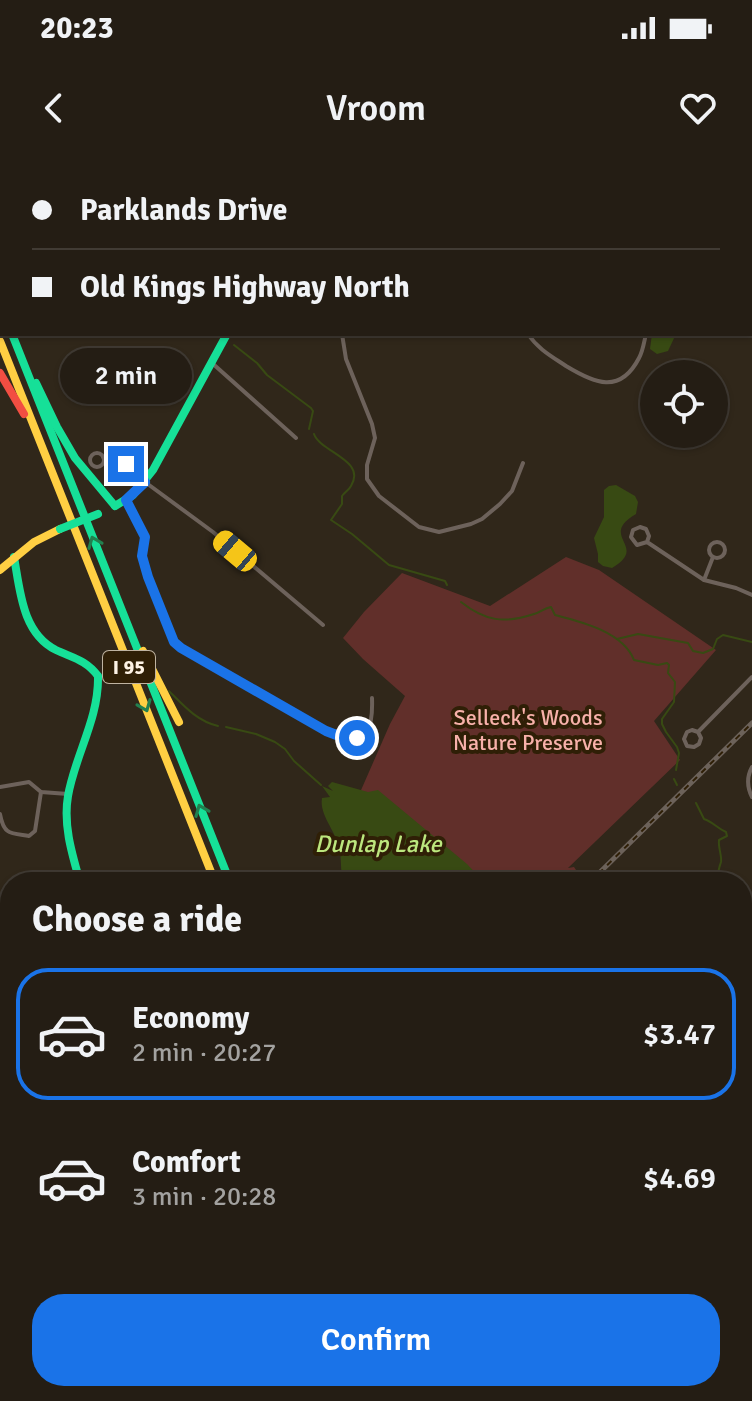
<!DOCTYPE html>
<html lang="en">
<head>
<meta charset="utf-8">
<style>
  :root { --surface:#241d14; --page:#2c261d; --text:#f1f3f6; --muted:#a3a2a0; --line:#413b34; --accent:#1a73e8 }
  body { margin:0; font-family:Signika,sans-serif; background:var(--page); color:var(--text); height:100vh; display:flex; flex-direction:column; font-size:30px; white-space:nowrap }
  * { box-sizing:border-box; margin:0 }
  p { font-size:26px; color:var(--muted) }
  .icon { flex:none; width:44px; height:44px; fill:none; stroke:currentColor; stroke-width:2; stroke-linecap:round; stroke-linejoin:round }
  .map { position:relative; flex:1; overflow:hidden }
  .sheet { position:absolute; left:0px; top:712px; width:752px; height:530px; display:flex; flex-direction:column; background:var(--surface); border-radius:32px 32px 0 0; box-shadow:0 2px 6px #0004,0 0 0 2px var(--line) }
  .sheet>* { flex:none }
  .hud { position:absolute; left:0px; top:0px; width:752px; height:176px; box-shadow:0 2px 6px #0004,0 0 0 2px var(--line); display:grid; align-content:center; height:176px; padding:0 32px; background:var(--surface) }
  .fabs { position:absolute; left:640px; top:200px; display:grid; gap:16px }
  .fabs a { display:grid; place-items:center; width:88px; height:88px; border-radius:50%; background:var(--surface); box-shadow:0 2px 6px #0004,0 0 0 2px var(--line); font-size:40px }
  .end { position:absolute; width:36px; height:36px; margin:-18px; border:10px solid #1a73e8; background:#fff; box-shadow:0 0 0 4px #fff }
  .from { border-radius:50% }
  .bubble { position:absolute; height:56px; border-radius:28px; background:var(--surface); box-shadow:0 2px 6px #0004,0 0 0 2px var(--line); font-size:26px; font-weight:600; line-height:56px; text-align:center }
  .car { position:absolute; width:24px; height:48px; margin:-24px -12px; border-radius:10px; box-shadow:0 0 6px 2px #0007; background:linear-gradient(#f5c518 24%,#345 0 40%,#f5c518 0 76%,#345 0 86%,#f5c518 0) }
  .hud b { display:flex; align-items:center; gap:28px; height:76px; font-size:30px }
  .hud b+b { border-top:2px solid var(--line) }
  .hud i { width:20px; height:20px; background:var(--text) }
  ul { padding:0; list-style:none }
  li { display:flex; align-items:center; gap:24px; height:132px; margin:0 16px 12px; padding:0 16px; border:4px solid transparent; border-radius:32px }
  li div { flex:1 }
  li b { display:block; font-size:30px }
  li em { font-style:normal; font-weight:600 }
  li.on { border-color:var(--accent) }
  li>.icon { width:72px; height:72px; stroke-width:1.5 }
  h2 { padding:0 32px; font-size:36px; line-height:96px }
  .button { display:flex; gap:16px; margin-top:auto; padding:16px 32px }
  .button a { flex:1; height:92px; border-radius:32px; background:var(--accent); color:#fff; font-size:32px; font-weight:600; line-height:92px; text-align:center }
  .status { display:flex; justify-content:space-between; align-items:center; height:56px; padding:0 40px; background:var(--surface); direction:ltr }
  .status svg { height:22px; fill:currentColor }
  header { display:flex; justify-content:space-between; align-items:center; height:104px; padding:0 32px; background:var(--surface); font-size:36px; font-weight:600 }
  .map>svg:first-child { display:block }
  .green { fill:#612f2a }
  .water { fill:#384a13 }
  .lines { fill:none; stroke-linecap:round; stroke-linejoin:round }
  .stream { stroke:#384a13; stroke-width:2 }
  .street { stroke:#6d625b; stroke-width:4 }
  .fast { stroke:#16e098; stroke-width:8 }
  .slow { stroke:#ffcf43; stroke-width:8 }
  .jam { stroke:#f24e42; stroke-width:8 }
  .rail-casing { stroke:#6c625a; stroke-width:5 }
  .rail { stroke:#2f1f06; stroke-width:2; stroke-dasharray:6; stroke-linecap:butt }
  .fast-bridge { stroke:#16e098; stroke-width:8 }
  .oneway { stroke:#22804f }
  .route { stroke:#1a73e8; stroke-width:10 }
  .labels { text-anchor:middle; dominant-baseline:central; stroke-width:8; stroke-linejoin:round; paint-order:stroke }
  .shield { fill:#2f1f06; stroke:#bfb3a1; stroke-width:2 }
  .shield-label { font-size:20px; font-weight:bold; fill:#fdf2e4 }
  .park-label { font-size:22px; fill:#f8b1aa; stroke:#2f1f06 }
  .water-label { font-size:24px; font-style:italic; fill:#bce77e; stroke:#2f1f06 }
</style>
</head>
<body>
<div class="status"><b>20:23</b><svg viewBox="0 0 49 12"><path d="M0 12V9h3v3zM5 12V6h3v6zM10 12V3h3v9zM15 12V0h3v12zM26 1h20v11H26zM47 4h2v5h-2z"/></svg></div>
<header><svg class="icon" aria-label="back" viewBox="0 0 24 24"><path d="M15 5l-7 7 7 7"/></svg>Vroom<svg class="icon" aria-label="heart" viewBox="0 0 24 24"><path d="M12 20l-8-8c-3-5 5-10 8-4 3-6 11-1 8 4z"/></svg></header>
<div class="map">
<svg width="752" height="1241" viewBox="0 0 752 1241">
  <rect width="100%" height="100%" fill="#30271a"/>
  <polygon class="green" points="566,397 599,410 716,490 654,561 680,600 568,708 574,707 578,713 577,722 387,722 351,653 390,564 405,536 363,499 343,478 364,452 402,413 490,446"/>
  <g class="water">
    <polygon points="652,174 676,174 668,191 657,194 650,189"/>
    <path d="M616,325L635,336L638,342L636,354C597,377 650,386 612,408L603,406L598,402V394L594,378L604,357V330L609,326Z"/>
    <path d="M332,622L368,632L378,630L467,704L484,722H343C340,710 342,699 339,688C336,671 319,655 322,638L330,637L322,626L333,631L328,626Z"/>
  </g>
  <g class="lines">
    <g class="stream">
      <polyline points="234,185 257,203 267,215 311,248 313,251 309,269"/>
      <path d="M314,274C320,292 367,300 351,326C349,330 345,332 342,336V344L331,360L352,374L389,405L445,421L447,425"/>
      <path d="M461,442C485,461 504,464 534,454C541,452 544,448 551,447L555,455C582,462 623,472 634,500L658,505L667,503L669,505L668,513L675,522L674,542L662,559V564L666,572L677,587L679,593L676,610"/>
      <polyline points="617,479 638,474 688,483 693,491 703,493 713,489 717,479 723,475 752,482"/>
      <path d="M169,531C184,546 197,561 218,566"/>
      <polyline points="226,567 256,574 275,582 285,589 294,601 321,625"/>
      <polyline points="674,619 677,625"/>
      <path d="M696,643L704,659C713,662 717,668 726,672L727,676L719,680C718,688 722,695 721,702C719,709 718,709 718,717L724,722"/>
      <polyline points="742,784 742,786"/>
      <polyline points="0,821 3,824 10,824"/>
      <polyline points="310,1232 312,1241"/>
    </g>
    <g class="street">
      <polyline points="412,0 420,2"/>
      <polyline points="366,2 366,0"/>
      <polyline points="719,2 721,0"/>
      <polyline points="342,174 346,199 372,264 375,278 367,305 367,319 379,336 419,367 439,372 471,364 482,359 500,344 512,331 523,303"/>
      <path d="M528,174C538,189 551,196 566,206C594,223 620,235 639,198C643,191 644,182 646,174"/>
      <polyline points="212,203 296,278"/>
      <circle cx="97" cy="300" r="7"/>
      <polyline points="103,297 111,297 134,309 145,322 213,372 323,465"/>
      <path d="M126,340L145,377L142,396L148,417L171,475L181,488L336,576C370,585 373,565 372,538"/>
      <circle cx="717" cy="390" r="8"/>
      <polyline points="647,382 649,376 646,369 640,367 633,370 631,377 637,385 647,382 704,420 736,428 752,435"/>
      <polyline points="704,420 713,397"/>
      <polyline points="698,572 701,578 699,584 694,587 687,586 684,579 687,572 692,570 698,572 752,517"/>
      <path d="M752,607C746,618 747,627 752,637"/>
      <polyline points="0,627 29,622 41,632 68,634"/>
      <path d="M0,654C4,675 10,673 29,676L35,671L41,632"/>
      <polyline points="752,799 748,801 745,808 747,815 752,817"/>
      <polyline points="742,949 752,949"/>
      <polyline points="0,985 10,987"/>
      <polyline points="742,1018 752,1018"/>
      <polyline points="742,1030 752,1038"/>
      <polyline points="742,1109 752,1117"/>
      <polyline points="742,1194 752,1201"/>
      <polyline points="554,1232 559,1241"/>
      <polyline points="479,1241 505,1232"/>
    </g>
    <g class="fast">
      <polyline points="619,0 623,2"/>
      <polyline points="0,133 2,141"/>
      <polyline points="12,174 230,722"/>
      <polyline points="36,223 57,267 75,298 115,346"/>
      <polyline points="115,346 133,335 153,310 227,174"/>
      <path d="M14,397C20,430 22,473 56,490C73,498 86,500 98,516C99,559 75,595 68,636C63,665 72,694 80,722"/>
      <polyline points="0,752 10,809"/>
      <polyline points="742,921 752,913"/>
      <polyline points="0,1105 10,1101"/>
      <polyline points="88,1232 90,1241"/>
      <polyline points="365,1232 366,1241"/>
      <polyline points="110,1241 116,1232"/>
      <polyline points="157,1241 163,1232"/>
      <polyline points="391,1241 392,1232"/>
    </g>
    <g class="slow">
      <polyline points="750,91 752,92"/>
      <polyline points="0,181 215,722"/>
      <polyline points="0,410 34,382 60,369"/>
      <polyline points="143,491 179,562"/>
      <polyline points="0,1175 10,1176"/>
      <polyline points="196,1232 199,1241"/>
      <polyline points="373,1232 373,1241"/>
    </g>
    <g class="jam">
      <polyline points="283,0 283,2"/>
      <polyline points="0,213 24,254"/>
    </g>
    <defs>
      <g id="rail">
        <polyline points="590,722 752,563"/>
        <polyline points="137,1241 144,1232"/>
      </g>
    </defs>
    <use href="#rail" class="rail-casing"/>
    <use href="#rail" class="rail"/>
    <polyline class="fast-bridge" points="60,369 98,354"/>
  </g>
  <defs><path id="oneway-chevron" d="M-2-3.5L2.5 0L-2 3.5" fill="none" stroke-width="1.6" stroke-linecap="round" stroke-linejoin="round" transform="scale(2)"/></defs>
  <g class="oneway">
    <use href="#oneway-chevron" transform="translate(94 382) rotate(-112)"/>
    <use href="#oneway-chevron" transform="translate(145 546) rotate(68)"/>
    <use href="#oneway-chevron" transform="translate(201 650) rotate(-112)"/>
  </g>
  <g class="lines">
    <polyline class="route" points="126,304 137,312 145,322 126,340 145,377 142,396 148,417 174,482 181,488 326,571 347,579 357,578"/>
  </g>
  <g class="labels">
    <rect class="shield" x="103" y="491" width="52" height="32" rx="6"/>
    <g class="shield-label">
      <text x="129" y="507">I 95</text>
    </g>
    <g class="park-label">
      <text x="528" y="557">Selleck's Woods<tspan x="528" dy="25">Nature Preserve</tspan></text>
    </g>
    <g class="water-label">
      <text x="378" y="684">Dunlap Lake</text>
    </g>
  </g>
</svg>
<div class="fabs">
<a><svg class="icon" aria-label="locate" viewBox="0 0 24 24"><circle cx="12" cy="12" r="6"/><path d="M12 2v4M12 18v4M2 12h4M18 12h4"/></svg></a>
</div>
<i class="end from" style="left:357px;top:578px"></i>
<i class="end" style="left:126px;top:304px"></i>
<div class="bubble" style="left:60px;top:188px;width:132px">2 min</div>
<i class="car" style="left:235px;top:391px;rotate:310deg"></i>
<div class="hud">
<b><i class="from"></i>Parklands Drive</b>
<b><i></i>Old Kings Highway North</b>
</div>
<section class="sheet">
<h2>Choose a ride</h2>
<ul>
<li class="on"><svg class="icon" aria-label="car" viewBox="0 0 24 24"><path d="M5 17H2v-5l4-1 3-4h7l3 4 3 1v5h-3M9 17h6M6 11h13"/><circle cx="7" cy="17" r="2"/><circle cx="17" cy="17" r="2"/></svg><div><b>Economy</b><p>2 min · 20:27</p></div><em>$3.47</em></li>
<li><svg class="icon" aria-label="car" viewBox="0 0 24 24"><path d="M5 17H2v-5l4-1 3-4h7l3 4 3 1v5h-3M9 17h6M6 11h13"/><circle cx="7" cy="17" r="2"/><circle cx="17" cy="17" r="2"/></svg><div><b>Comfort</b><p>3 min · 20:28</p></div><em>$4.69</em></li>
</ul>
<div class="button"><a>Confirm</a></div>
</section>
</div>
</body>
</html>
